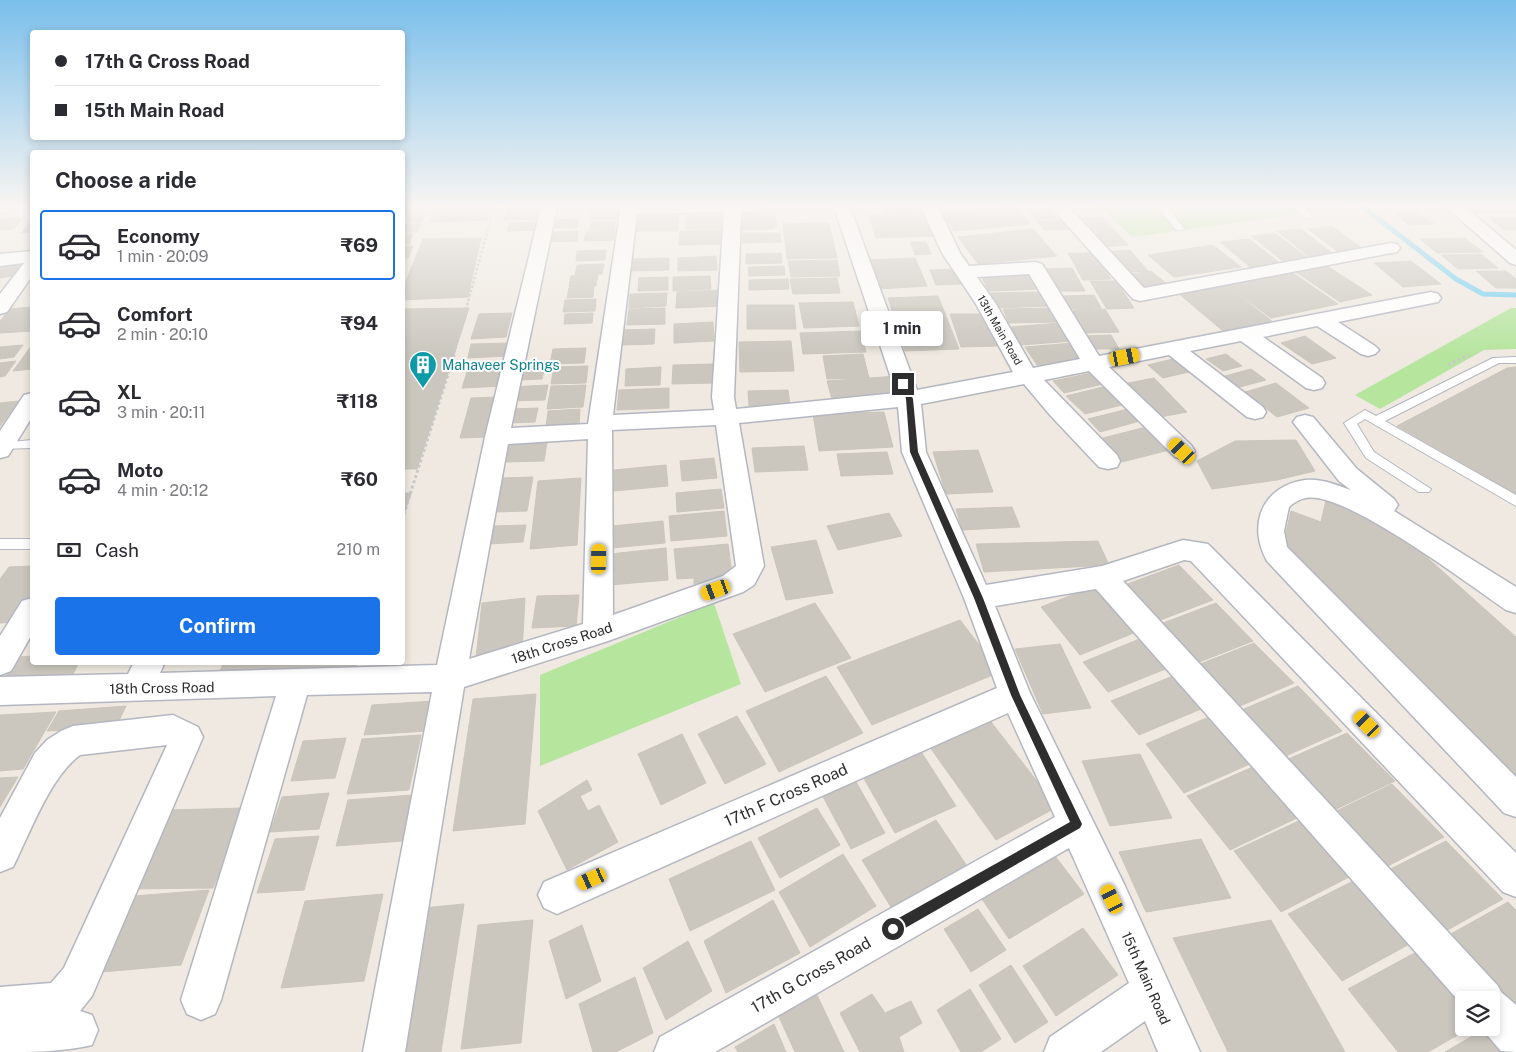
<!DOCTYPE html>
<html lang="en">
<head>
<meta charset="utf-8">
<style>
  :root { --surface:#fff; --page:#f7f7f7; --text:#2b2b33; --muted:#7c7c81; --line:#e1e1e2; --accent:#1a73e8 }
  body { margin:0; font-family:"Public Sans",sans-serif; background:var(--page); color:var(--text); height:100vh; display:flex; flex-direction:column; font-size:19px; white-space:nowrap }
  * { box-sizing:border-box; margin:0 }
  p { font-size:16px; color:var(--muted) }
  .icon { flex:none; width:28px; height:28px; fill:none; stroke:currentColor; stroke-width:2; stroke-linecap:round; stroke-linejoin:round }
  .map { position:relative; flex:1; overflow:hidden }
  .details { position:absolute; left:30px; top:150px; width:375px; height:515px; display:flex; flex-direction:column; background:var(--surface); border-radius:5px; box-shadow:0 2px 8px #0003 }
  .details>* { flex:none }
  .guide { position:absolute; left:30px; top:30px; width:375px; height:110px; border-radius:5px; box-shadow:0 2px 8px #0003; display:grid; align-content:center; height:110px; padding:0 25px; background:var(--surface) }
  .controls { position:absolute; left:1455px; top:991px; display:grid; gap:10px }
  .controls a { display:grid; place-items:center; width:45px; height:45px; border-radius:5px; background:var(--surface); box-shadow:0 2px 8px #0003; font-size:25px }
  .end { position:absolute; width:22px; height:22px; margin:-11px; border:6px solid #2e2e2e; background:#fff; box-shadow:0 0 0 2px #fff }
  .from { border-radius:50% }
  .bubble { position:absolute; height:35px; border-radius:5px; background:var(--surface); box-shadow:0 2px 8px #0003; font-size:16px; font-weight:700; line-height:35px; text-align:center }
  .car { position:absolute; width:15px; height:30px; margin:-15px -8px; border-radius:6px; box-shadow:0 0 4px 1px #0007; background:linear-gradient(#f5c518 24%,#345 0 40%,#f5c518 0 76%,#345 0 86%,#f5c518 0) }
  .guide b { display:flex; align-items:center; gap:18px; height:48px; font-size:19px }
  .guide b+b { border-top:1px solid var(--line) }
  .guide i { width:12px; height:12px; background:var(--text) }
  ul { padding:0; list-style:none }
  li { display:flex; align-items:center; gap:15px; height:70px; margin:0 10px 8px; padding:0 15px; border:2px solid transparent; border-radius:5px }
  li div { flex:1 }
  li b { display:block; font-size:19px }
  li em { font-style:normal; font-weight:700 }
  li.current { border-color:var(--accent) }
  li>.icon { width:45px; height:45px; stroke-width:1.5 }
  h2 { padding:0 25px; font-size:22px; line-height:60px }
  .pay { display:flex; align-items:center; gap:12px; height:55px; padding:0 25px; font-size:19px }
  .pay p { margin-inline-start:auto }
  .primary-button { display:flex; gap:10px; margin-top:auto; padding:10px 25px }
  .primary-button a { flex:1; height:58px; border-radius:5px; background:var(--accent); color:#fff; font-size:20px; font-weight:700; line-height:58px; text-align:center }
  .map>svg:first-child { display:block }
  .green { fill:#b6e59e }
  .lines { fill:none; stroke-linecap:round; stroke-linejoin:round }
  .stream { stroke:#75cff0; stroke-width:5 }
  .building { fill:#cbc7bf; stroke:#cbc5ba }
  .service-casing { stroke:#b4b7c1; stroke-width:2 }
  .minor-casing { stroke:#b4b7c1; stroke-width:3 }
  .path-far1 { stroke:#c9c9c9; stroke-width:2.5; stroke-dasharray:2.5 2; stroke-linecap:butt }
  .path { stroke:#c9c9c9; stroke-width:3; stroke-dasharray:3 2.5; stroke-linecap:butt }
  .service { fill:#fff; fill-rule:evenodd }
  .minor { fill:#fff; fill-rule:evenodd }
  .route { fill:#2e2e2e }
  .labels { text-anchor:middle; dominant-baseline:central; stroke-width:4; stroke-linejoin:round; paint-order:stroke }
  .far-street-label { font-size:11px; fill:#2e2e2e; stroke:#fff }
  .culture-label { font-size:14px; fill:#0d838f; stroke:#fff; text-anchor:start }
  .street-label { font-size:14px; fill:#2e2e2e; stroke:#fff }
  .near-street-label { font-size:16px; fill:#2e2e2e; stroke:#fff }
</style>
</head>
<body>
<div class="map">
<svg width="1516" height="1052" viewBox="0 0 1516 1052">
  <rect width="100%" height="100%" fill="#efe9e1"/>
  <g class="green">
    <polygon points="1101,207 1343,207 1344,208 1132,237"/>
    <polygon points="1511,308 1516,308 1516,349 1484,350 1380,409 1355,395"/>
    <polygon points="714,603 741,684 540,766 540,675"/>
  </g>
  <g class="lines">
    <polyline class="stream" points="1363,207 1456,279 1483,294 1516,295"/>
  </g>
  <g class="building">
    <polygon points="402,207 425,207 423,213 402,214"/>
    <polygon points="436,207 490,207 487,220 430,222"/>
    <polygon points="508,207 543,207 540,219 504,220"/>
    <polygon points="565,207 591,207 590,210 564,211"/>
    <polygon points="593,207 620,207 618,218 590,219"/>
    <polygon points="884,207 924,207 927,214 886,215"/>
    <polygon points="1016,207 1030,224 954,231 942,213"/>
    <polygon points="1469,207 1514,207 1516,212 1475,213"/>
    <polygon points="774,210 777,227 774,227 774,229 740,230 739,211"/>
    <polygon points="1051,210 1057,218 1035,219 1029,211"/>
    <polygon points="679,213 678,231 635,231 638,214"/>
    <polygon points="1395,213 1419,213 1434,224 1409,225"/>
    <polygon points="425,214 421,222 402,222 402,215"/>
    <polygon points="686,214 725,214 725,229 685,229"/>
    <polygon points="930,215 939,236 876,238 869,216"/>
    <polygon points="1103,217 1128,245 1101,247 1077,218"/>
    <polygon points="23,218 14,229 0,230 0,219"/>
    <polygon points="1489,218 1516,218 1516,230 1505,230"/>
    <polygon points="32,219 32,232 21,233"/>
    <polygon points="578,219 576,228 551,228 552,220"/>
    <polygon points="1063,220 1070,229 1044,230 1037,221"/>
    <polygon points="541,222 538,230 507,231 510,223"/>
    <polygon points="591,222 615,222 614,230 590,230"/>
    <polygon points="829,223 837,258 787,259 783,224"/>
    <polygon points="402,224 421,224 417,232 402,232"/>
    <polygon points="1332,226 1363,249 1338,252 1308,229"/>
    <polygon points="1033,229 1057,256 978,264 958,237"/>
    <polygon points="1301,229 1332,253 1308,256 1277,231"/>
    <polygon points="723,230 724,244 679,245 680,231"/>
    <polygon points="578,231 577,241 551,242 553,232"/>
    <polygon points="615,231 614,240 584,241 586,232"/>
    <polygon points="742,233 780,233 781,242 742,243"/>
    <polygon points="1275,233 1308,258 1283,261 1251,236"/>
    <polygon points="402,234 413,234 409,244 402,244"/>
    <polygon points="481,238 468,297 402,300 402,291 423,239"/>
    <polygon points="1465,238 1483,252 1437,253 1420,239"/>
    <polygon points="1249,239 1280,263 1250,267 1220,242"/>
    <polygon points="911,242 926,242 931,254 915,255"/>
    <polygon points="1213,245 1241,267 1174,277 1148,255"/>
    <polygon points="402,246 413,246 408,258 402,258"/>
    <polygon points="606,250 605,260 576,261 577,251"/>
    <polygon points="1130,250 1148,271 1119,273 1102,252"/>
    <polygon points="781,253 782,263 746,264 746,254"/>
    <polygon points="1068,253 1094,253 1111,279 1083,280"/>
    <polygon points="1481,254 1498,268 1458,269 1441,255"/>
    <polygon points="716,256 717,270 678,271 678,258"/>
    <polygon points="669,258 669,270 629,271 630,259"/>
    <polygon points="915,258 927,286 878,289 868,260"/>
    <polygon points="837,260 840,276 791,277 788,261"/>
    <polygon points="1411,261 1441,284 1403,287 1374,263"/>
    <polygon points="21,264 12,276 0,278 0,266"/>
    <polygon points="604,264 602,274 575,275 577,265"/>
    <polygon points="784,266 785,275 749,276 748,267"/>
    <polygon points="1327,266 1372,295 1340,302 1296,272"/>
    <polygon points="1072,268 1085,291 1058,291 1046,269"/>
    <polygon points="958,269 964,284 936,285 930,270"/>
    <polygon points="1151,271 1167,284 1141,289 1126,275"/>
    <polygon points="1476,271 1506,271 1516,279 1516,288 1496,288"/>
    <polygon points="1031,272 1041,289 989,291 980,274"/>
    <polygon points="1293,273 1338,304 1271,318 1228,286"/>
    <polygon points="598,275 596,286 569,287 571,276"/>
    <polygon points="710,276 711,289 673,291 673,277"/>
    <polygon points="668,277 668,290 638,291 639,278"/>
    <polygon points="837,278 840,293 793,294 790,279"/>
    <polygon points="788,279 789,289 749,290 749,280"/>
    <polygon points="1090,281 1116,281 1134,308 1107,309"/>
    <polygon points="1226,285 1273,322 1223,331 1178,293"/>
    <polygon points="594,287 593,297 567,298 569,288"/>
    <polygon points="722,290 723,306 676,308 677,292"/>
    <polygon points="1039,292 1047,306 998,308 991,293"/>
    <polygon points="667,293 666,306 629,308 630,294"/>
    <polygon points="1094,295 1101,308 1070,309 1063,296"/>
    <polygon points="938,296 959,349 905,351 888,298"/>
    <polygon points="596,299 595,311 563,312 565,300"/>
    <polygon points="853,302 859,326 804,328 799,303"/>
    <polygon points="747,305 794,305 796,329 747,329"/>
    <polygon points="32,307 32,331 0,333 0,321 10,309"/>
    <polygon points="469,308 417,469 402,469 402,309"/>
    <polygon points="665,308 665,324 627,325 629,309"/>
    <polygon points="1050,308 1057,322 1009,323 1003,309"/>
    <polygon points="1105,309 1119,332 1086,333 1073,310"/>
    <polygon points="512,313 506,337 471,339 479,314"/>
    <polygon points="593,313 592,323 564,324 565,314"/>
    <polygon points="950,314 985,314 997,346 961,347"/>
    <polygon points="713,322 714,341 674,343 674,324"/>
    <polygon points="1061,323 1073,341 1021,345 1010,327"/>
    <polygon points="655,329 654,344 620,345 621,330"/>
    <polygon points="861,331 866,352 803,354 800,333"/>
    <polygon points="1111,335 1119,349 1089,349 1082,336"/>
    <polygon points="1305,336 1336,358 1312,364 1281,343"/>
    <polygon points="791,341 794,371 740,372 739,342"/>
    <polygon points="511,343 507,356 468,358 471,344"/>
    <polygon points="1073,343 1085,361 1037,365 1025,347"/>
    <polygon points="23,345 14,357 0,359 0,347"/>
    <polygon points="32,345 32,369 13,371"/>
    <polygon points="586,348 584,363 550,364 553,349"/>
    <polygon points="863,354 869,378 827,379 823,356"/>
    <polygon points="1226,354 1242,366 1223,371 1206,359"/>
    <polygon points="1177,358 1193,371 1163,378 1148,365"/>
    <polygon points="16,361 5,376 0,377 0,363"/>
    <polygon points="713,364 714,383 672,384 673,365"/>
    <polygon points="545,365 542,379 519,380 522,366"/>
    <polygon points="588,366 586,383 551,384 554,367"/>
    <polygon points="661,367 660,385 625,386 626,369"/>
    <polygon points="1516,367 1516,494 1397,426 1507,368"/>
    <polygon points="510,368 505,386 462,388 468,369"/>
    <polygon points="1251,369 1266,380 1240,387 1225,376"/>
    <polygon points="1092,373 1103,384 1064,393 1053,381"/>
    <polygon points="898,376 906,398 833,403 827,381"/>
    <polygon points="1154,378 1187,412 1155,418 1123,384"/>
    <polygon points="1276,383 1309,408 1277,417 1245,392"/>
    <polygon points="548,385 545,400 507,401 510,387"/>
    <polygon points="586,385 583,407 547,409 551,386"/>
    <polygon points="1107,386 1126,404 1085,414 1066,396"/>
    <polygon points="669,388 669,408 617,410 619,390"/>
    <polygon points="788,390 790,405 749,406 748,391"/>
    <polygon points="497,397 486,437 460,438 471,398"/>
    <polygon points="19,401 0,426 0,403"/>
    <polygon points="538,408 535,422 508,423 511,409"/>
    <polygon points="580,409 579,425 546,427 548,411"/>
    <polygon points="1128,409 1140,421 1100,432 1088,419"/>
    <polygon points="884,412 893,447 819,451 813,414"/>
    <polygon points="1150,426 1173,449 1122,462 1099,439"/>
    <polygon points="1296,440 1315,471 1277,480 1212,489 1197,461 1235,441"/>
    <polygon points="547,442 544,461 505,462 509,443"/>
    <polygon points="804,446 808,470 755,472 752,448"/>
    <polygon points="978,450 993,492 946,494 933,452"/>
    <polygon points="887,452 893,474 841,476 837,454"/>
    <polygon points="714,458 717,478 682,481 680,461"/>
    <polygon points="666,465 668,486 614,491 614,470"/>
    <polygon points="533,477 527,511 495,512 503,478"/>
    <polygon points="581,478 577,545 530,549 538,481"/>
    <polygon points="721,489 724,508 677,512 676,493"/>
    <polygon points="402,493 411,493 402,520"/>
    <polygon points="1326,500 1384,519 1516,637 1516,788 1282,550 1291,511 1321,522"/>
    <polygon points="1012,507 1020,527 962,530 956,509"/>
    <polygon points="724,511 727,536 671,541 669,516"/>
    <polygon points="889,513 902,536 838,550 827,526"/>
    <polygon points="663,521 665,543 612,548 612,526"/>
    <polygon points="526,525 523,542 489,544 493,526"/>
    <polygon points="816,540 833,593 786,600 771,547"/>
    <polygon points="1098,541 1109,565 984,572 976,544"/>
    <polygon points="728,544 733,581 694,584 694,578 677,579 674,549"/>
    <polygon points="666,548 668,580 610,585 610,554"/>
    <polygon points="1179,565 1213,600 1155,622 1122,586"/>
    <polygon points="32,566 32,595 13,622 0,623 0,579 9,567"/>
    <polygon points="1095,586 1136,632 1080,655 1041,607"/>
    <polygon points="579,595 576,626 532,628 537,596"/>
    <polygon points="525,598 522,653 476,658 482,603"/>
    <polygon points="815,603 851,658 765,692 733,634"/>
    <polygon points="1216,603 1253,641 1194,664 1158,625"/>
    <polygon points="960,620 1000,672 872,725 837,667"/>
    <polygon points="1142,638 1168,668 1108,692 1083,662"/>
    <polygon points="1254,643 1294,683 1233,709 1195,666"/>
    <polygon points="1060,644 1091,708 1043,714 1015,649"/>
    <polygon points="32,656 32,662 79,662 69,682 0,686 18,657"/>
    <polygon points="224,662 357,662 356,666 219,673"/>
    <polygon points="826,676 863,733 779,772 746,711"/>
    <polygon points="1173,676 1201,709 1139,735 1111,701"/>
    <polygon points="1298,686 1342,731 1279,759 1237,712"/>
    <polygon points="536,694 525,824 453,831 473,699"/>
    <polygon points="434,701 427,731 364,735 372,705"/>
    <polygon points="126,706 116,727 47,731 59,711"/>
    <polygon points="56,712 23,769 0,771 0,715"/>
    <polygon points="737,716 766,764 725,784 698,734"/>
    <polygon points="1211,716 1252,763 1184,793 1146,744"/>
    <polygon points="988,718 1057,807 996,840 929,746"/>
    <polygon points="1347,733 1395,781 1330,812 1284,761"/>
    <polygon points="682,734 706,783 661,805 638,754"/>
    <polygon points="421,735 409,790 347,794 362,739"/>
    <polygon points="346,738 335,778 291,781 303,741"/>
    <polygon points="920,750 956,806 895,833 862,775"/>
    <polygon points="1140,754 1172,818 1110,826 1082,761"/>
    <polygon points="1255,766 1299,817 1230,850 1187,796"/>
    <polygon points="18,777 0,807 0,778"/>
    <polygon points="587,780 592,790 580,796 588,811 599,805 618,842 567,870 538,811"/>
    <polygon points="855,780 885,833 851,849 822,795"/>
    <polygon points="1392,784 1444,837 1378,871 1328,815"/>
    <polygon points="329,793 319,829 270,832 282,797"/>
    <polygon points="413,795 403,841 336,846 348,800"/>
    <polygon points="246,808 213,888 128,889 167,810"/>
    <polygon points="817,808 840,845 780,878 758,838"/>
    <polygon points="1303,819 1353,875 1281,912 1234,851"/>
    <polygon points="936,820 969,869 894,912 862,860"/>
    <polygon points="319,836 304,890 257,893 275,839"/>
    <polygon points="1201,839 1231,898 1146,912 1119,852"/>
    <polygon points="751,841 775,890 690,931 669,879"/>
    <polygon points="1446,841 1503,899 1435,937 1379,875"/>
    <polygon points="843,854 876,906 810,947 779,892"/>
    <polygon points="1055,856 1084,894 1009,939 982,899"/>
    <polygon points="1359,878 1415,941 1342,981 1288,914"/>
    <polygon points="209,890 181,965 102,972 134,896"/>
    <polygon points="383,894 364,981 281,988 305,901"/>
    <polygon points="773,900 800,953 726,993 704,941"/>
    <polygon points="1508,902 1516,910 1516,1001 1502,1009 1440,940"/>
    <polygon points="464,904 441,1052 384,1052 412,909"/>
    <polygon points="978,909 1006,950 971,972 944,929"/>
    <polygon points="533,920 521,1043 461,1049 478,925"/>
    <polygon points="1271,920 1345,1052 1228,1052 1173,938"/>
    <polygon points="582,925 601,981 566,999 549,941"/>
    <polygon points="1083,928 1118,975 1056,1016 1023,966"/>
    <polygon points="688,941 712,991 666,1020 643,968"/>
    <polygon points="1422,949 1467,1000 1464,1000 1464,1028 1470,1028 1428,1052 1398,1052 1348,989"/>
    <polygon points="1011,965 1048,1022 1015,1043 979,985"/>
    <polygon points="635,977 653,1033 616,1052 593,1052 579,1004"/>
    <polygon points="970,989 1001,1039 981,1052 961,1052 937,1010"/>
    <polygon points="872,994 885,1013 911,1001 922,1023 899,1037 904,1052 860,1052 840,1013"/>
    <polygon points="817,995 844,1052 795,1052 779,1017"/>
    <polygon points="774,1024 786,1052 738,1052 735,1047"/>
    <polygon points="1491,1026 1514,1052 1445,1052 1486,1028"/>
  </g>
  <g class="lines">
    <defs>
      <g id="service">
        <polygon points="1158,207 1167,207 1184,228 1182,230 1176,230"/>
        <polygon points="1293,207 1303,207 1313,217 1306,219"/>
        <polygon points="1516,357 1516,363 1499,363 1385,421 1516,495 1516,506 1365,419 1357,424 1374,452 1431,489 1429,492 1419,492 1366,458 1344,423 1365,410 1376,416 1493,358"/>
        <polygon points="32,440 32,448 0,449 0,443"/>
        <rect x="0" y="539" width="32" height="10"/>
      </g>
      <g id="minor">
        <polygon points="0,207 9,207 6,212 0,213"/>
        <path d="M541,207H557L511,428L588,424L621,207H756L754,211L741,212L734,397L736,409L896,393L834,207H850L917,390L1013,372L976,304L942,253L921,207H938L960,253L969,266L1035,262L1042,264L1099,356L1431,292L1438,294L1441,298L1438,302L1338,322L1375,346L1379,350L1375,354L1368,356L1361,354L1317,326L1263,337L1322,378L1325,383L1322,388L1314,390L1306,388L1241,341L1190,351L1263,407L1266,412L1263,417L1255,419L1247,417L1169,355L1109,367L1191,445L1195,451L1191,457L1183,459L1175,457L1089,371L1044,380L1117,455L1120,461L1117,467L1108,469L1099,467L1050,415L1024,384L921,404L926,452L986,585L1102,566L1183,540L1208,544L1516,853V897L1503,892L1191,561L1184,560L1123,581L1498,986L1501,992L1516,1005V1052L1501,1051L1481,1028H1491V1000H1464V1007L1096,589L995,606L1030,693L1125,886L1200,1052H1158L1145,1021L1101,1052H1044L1050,1037L1129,983L1069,848L715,1052H654L660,1037L1055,817L1008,713L557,914L544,908L538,895L544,882L997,688L964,598L902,452L898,407L739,423L764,566L754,585L743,592L608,641L464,687L405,1052H363L432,692L307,695L221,1000L215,1014L201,1020L187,1014L181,1000L276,696L0,705V677L128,674L134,662H165L160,673L437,665L485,437ZM724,212L712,397L714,410L613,415L637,214ZM1029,274L1080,359L1033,368L996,304L977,277ZM716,425L736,566L723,576L613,615L612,430ZM588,439L583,624L469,659L508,444Z"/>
        <polygon points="1051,207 1069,207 1144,288 1391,243 1397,244 1400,248 1397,252 1391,253 1140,301 1133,299"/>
        <polygon points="1446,207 1465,207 1516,250 1516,265 1510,263"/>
        <polygon points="32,251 32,276 7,312 0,314 0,294 24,263 0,266 0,254"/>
        <polygon points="32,393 32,417 8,456 0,458 0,431 24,395"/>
        <path d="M1305,415L1313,417L1357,469L1394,499L1398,505L1394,511L1516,587V613L1506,610C1471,586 1344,490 1306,498C1300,499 1293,503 1289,507L1284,531L1287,547L1516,777V817L1504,813L1267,561C1247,525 1262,486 1305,480C1320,478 1337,485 1351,490L1339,481L1293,422L1297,417Z"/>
        <polygon points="32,598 32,634 11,671 0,675 0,636 22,601"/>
        <path d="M173,715L198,727L203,737L92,996L80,1011L92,1015L98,1030L92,1045C63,1052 30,1052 0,1052V987L51,983L64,968L167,745L80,755C50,777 30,833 13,867L0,872V818L35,753L47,740L61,731L73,726Z"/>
      </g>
    </defs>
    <use href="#service" class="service-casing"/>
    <use href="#minor" class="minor-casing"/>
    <polyline class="path-far1" points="454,353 494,207"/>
    <g class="path">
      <polyline points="1448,365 1469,355"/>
      <polyline points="402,520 455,352"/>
    </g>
    <use href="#service" class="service"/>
    <use href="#minor" class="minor"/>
  </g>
  <linearGradient id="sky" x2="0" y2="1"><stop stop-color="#7abfeb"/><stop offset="0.58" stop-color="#f8f5f2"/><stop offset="1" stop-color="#f8f5f2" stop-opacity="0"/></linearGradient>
  <rect width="1516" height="355" fill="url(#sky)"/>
  <polygon class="route" points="901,382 906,382 913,399 918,452 983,598 1020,695 1082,824 1080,828 893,935 888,933 888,924 1070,822 1011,695 974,598 910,452 906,399"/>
  <defs>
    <symbol id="building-pin" viewBox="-11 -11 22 30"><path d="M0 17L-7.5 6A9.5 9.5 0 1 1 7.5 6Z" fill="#0f9aa8" stroke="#fff"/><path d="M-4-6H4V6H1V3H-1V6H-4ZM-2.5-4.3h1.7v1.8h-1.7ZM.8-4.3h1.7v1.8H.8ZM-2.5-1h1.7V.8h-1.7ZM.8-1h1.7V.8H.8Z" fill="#fff"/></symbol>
  </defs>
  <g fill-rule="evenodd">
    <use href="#building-pin" x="407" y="349" width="32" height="43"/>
  </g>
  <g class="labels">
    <g class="far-street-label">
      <text transform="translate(1000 330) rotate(60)">13th Main Road</text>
    </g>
    <g class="culture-label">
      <text x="442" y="365">Mahaveer Springs</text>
    </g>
    <g class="street-label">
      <text transform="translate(562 643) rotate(-18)">18th Cross Road</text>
      <text transform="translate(162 688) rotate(-1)">18th Cross Road</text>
      <text transform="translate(1146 978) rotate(66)">15th Main Road</text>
    </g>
    <g class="near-street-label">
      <text transform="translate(786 795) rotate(-24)">17th F Cross Road</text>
      <text transform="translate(811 975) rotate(-30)">17th G Cross Road</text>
    </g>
  </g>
</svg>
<div class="controls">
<a><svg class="icon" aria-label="layers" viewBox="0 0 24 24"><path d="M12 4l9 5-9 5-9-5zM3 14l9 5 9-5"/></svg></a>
</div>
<i class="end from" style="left:893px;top:929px"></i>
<i class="end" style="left:903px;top:384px"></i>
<div class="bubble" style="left:861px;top:311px;width:82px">1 min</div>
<i class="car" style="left:1125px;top:357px;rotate:79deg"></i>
<i class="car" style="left:1182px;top:451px;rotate:314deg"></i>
<i class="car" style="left:599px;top:559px;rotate:1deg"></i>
<i class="car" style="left:716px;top:590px;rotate:250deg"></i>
<i class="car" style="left:1367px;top:724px;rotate:316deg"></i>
<i class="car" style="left:592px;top:879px;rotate:246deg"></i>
<i class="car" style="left:1112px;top:899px;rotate:334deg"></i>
<div class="guide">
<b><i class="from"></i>17th G Cross Road</b>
<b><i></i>15th Main Road</b>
</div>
<section class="details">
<h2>Choose a ride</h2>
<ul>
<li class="current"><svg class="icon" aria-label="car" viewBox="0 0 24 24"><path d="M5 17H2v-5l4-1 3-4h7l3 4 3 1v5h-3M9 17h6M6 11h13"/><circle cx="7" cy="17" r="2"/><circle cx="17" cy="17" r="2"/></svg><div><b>Economy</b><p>1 min · 20:09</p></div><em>₹69</em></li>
<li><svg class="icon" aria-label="car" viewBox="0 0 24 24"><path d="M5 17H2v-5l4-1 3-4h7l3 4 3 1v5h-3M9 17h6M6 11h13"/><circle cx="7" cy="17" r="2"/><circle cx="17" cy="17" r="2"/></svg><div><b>Comfort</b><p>2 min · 20:10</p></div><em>₹94</em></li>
<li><svg class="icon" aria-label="car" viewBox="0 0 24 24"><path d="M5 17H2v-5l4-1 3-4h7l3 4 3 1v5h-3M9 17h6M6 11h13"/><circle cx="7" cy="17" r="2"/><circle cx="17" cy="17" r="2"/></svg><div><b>XL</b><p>3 min · 20:11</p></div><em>₹118</em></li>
<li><svg class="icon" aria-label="car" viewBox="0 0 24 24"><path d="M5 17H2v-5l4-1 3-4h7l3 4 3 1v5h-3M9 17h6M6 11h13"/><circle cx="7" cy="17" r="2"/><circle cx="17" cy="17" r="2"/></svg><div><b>Moto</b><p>4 min · 20:12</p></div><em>₹60</em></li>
</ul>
<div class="pay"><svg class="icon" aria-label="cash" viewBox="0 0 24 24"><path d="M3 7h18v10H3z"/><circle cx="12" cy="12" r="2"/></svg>Cash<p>210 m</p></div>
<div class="primary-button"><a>Confirm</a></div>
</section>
</div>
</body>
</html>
